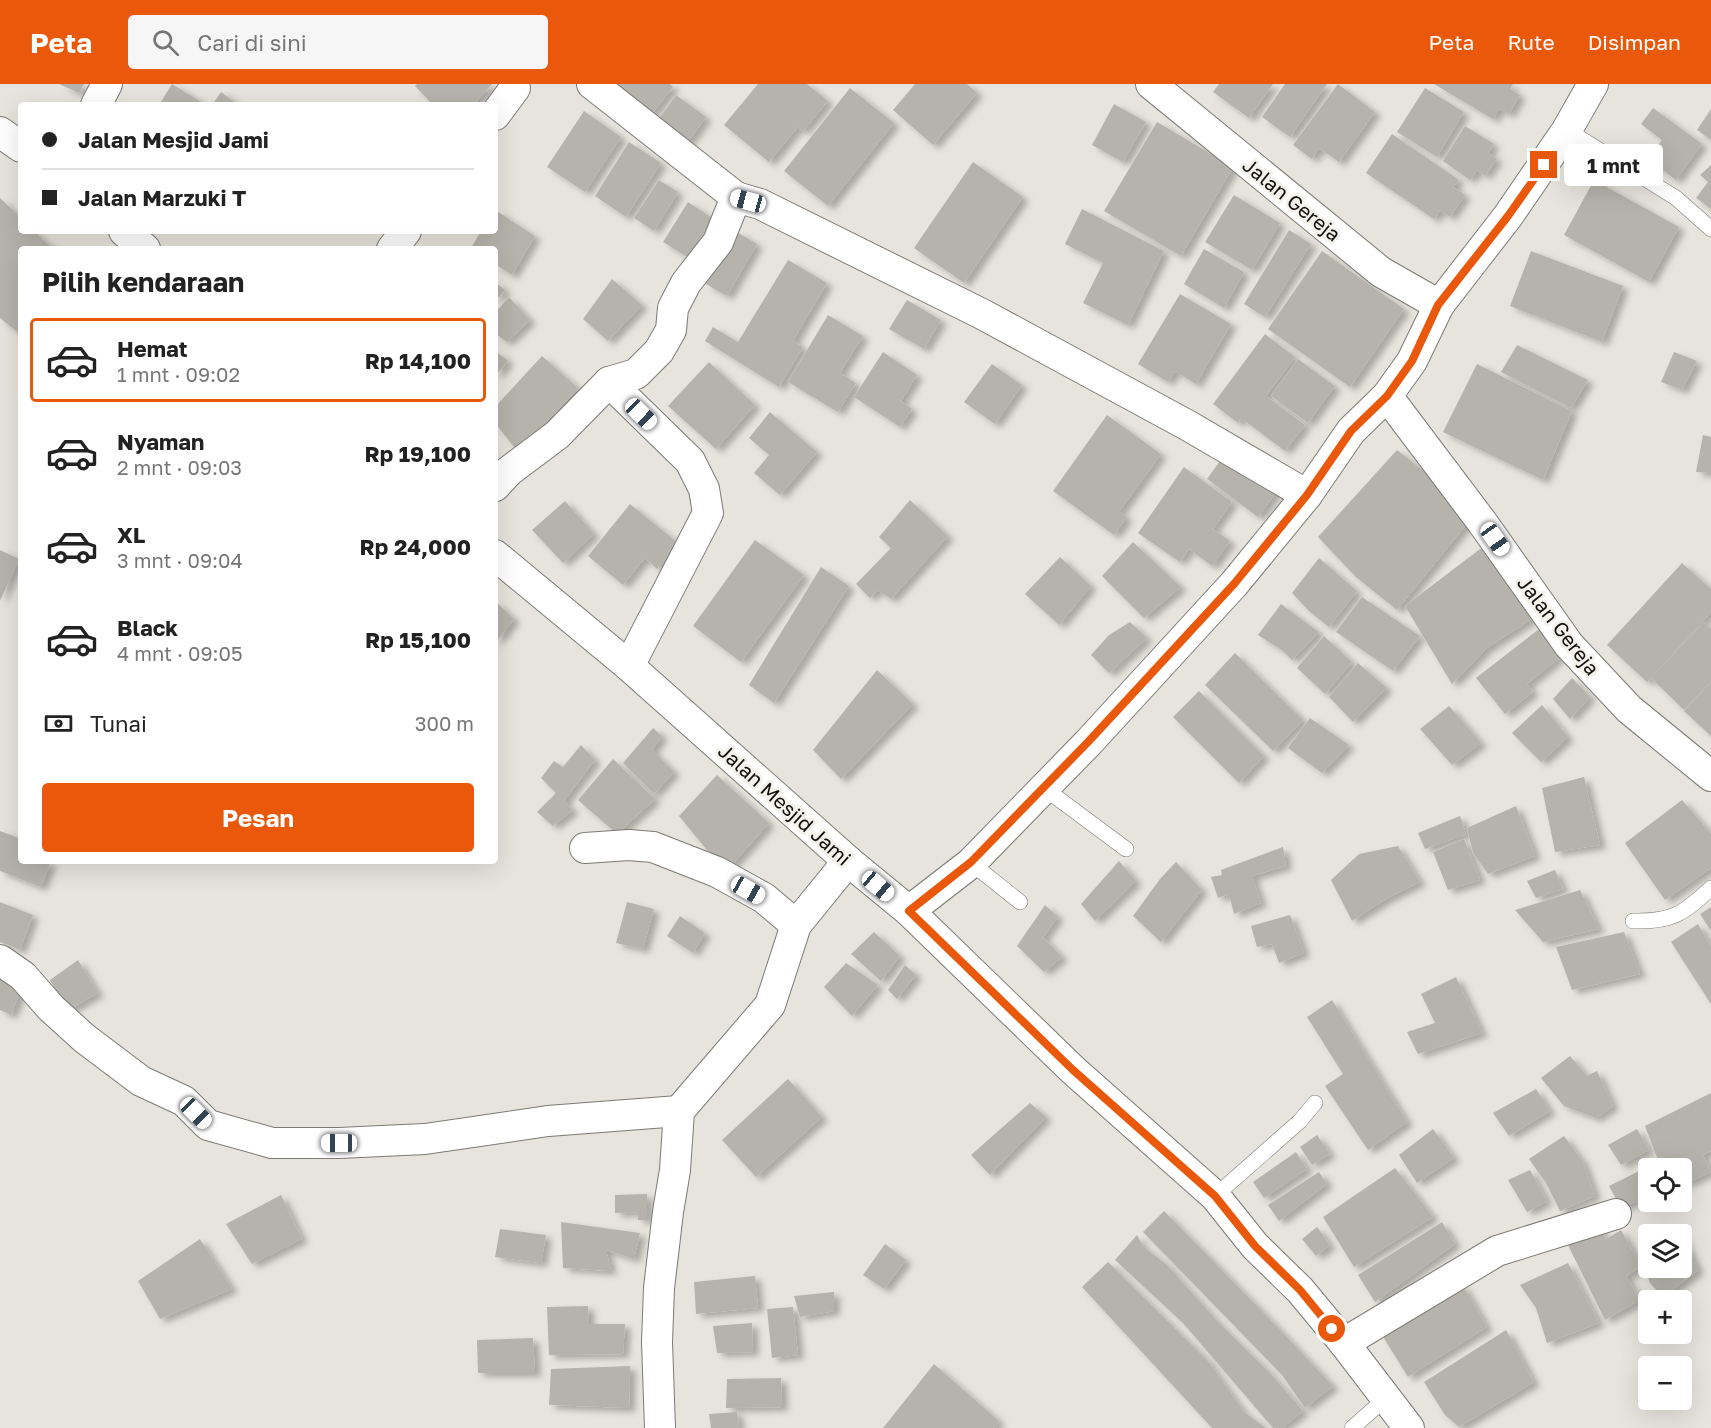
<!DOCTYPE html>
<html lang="id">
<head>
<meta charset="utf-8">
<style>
  :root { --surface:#fff; --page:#f6f6f6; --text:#222; --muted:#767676; --line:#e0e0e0; --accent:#ea580c }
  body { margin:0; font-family:"Golos Text",sans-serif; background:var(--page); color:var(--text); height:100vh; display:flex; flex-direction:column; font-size:22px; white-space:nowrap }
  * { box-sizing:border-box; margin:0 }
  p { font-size:20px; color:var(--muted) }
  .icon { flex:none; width:33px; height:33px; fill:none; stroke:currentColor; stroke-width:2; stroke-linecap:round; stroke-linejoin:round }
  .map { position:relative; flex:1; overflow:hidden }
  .panel { position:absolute; left:18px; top:162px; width:480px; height:618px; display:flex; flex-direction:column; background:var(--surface); border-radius:6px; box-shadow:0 6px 24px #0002 }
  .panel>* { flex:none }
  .hud { position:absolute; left:18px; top:18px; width:480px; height:132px; border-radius:6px; box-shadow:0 6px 24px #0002; display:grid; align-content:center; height:132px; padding:0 24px; background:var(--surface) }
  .controls { position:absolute; left:1638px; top:1074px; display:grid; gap:12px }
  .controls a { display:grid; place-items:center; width:54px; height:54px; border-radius:6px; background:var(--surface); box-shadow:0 6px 24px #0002; font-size:30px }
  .end { position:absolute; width:27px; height:27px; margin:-14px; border:8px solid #ea580c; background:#fff; box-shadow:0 0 0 3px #fff }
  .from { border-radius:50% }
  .bubble { position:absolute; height:42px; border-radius:6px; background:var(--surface); box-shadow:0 6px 24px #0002; font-size:20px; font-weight:700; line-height:42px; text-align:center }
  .car { position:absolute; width:18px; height:36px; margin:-18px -9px; border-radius:8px; box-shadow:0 0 4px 2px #0007; background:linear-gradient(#fff 24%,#345 0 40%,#fff 0 76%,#345 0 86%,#fff 0) }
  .hud b { display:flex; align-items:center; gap:21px; height:57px; font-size:22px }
  .hud b+b { border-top:2px solid var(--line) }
  .hud i { width:15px; height:15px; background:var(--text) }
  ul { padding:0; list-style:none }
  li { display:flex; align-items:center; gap:18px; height:84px; margin:0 12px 9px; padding:0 12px; border:3px solid transparent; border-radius:6px }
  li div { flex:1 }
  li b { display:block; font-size:22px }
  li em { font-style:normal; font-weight:700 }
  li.active { border-color:var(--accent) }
  li>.icon { width:54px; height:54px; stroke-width:1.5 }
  h2 { padding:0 24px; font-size:27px; line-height:72px }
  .pay { display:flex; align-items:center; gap:15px; height:66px; padding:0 24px; font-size:22px }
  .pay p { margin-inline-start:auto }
  .cta { display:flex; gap:12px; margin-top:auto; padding:12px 24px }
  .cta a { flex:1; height:69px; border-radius:6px; background:var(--accent); color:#fff; font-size:24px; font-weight:700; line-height:69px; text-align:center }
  header { display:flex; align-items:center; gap:36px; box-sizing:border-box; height:84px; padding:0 30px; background:var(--accent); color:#fff }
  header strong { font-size:28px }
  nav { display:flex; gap:33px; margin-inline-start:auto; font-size:21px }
  .search { width:420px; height:54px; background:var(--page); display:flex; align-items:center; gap:15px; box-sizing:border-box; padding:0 21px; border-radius:6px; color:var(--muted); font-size:22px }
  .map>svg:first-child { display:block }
  .building { fill:#b5b3ac; filter:url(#shadow) }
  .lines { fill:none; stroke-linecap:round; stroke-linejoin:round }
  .lane-casing { stroke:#7c7a73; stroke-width:16 }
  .street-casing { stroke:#7c7a73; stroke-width:32 }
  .lane { stroke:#fff; stroke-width:15 }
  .street { stroke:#fff; stroke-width:30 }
  .route { stroke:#ea580c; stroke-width:8 }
  .labels { text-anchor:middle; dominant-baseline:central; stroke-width:6; stroke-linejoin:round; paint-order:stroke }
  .street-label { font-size:20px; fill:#11100e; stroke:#f4f2eb }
</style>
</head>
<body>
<header>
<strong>Peta</strong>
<div class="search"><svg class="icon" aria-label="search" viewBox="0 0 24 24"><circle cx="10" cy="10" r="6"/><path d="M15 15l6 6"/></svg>Cari di sini</div>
<nav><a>Peta</a><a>Rute</a><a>Disimpan</a></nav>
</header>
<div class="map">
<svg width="1711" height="1344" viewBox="0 0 1711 1344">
  <defs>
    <filter id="shadow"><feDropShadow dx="6" dy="4" stdDeviation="3" flood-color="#0004"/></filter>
  </defs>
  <rect width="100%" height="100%" fill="#e7e4dd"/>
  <g class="building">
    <polygon points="59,0 84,0 79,9"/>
    <polygon points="172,0 200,17 198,21 159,21"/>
    <polygon points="417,0 492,0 473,21 433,21 415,2"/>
    <polygon points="609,0 670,0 673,3 650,32"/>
    <polygon points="758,0 807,0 828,17 803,47 798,43 769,78 724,41"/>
    <polygon points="915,0 967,0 977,9 933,61 893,26"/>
    <polygon points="1219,0 1273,0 1249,34 1213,8"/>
    <polygon points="1285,0 1327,0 1290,53 1262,33"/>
    <polygon points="1338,0 1375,28 1339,78 1319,64 1312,75 1293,61"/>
    <polygon points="1434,0 1513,0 1510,5 1520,11 1509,30 1499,25 1493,35"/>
    <polygon points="850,4 894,39 828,122 784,87"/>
    <polygon points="1425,4 1464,28 1437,73 1397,48"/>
    <polygon points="221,8 238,21 212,21"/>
    <polygon points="676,11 706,33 685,62 656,39"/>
    <polygon points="1114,20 1146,38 1123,78 1092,61"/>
    <polygon points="1653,24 1702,60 1676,96 1648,75 1662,56 1641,40"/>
    <polygon points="1711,25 1711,56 1697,46"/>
    <polygon points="584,27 621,53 585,108 547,83"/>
    <polygon points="1157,38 1233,83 1181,172 1104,127"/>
    <polygon points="1465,42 1494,60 1488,69 1497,75 1485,92 1477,86 1470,96 1443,77"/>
    <polygon points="1392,50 1459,96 1453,103 1465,111 1450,133 1440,126 1434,135 1366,89"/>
    <polygon points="629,58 661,79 626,133 595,112"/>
    <polygon points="973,78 1023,113 964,199 914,164"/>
    <polygon points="1711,81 1711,125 1696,114 1708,98 1700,91"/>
    <polygon points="659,96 678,108 654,147 634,134"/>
    <polygon points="1594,96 1679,143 1649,198 1564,151"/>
    <polygon points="1234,111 1280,139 1252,186 1205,158"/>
    <polygon points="0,114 21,134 21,147 34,147 53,165 21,165 21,251 0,234"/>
    <polygon points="688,118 717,137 692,176 663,158"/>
    <polygon points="1082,125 1164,167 1128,241 1083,219 1103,179 1065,160"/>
    <polygon points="495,126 535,152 512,191 495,180 495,165 471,164 481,147 495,147"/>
    <polygon points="1289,146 1311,160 1265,233 1244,220"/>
    <polygon points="737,148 757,160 727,212 706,200"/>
    <polygon points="1204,165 1244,188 1224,224 1184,200"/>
    <polygon points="1322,167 1404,225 1350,303 1268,245"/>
    <polygon points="1531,167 1623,202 1602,258 1510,222"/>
    <polygon points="788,176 827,199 793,257 803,263 779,303 705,257 713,243 738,258"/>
    <polygon points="612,195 642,221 608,257 583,235"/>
    <polygon points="495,198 505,206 495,217"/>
    <polygon points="1180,210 1231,240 1196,300 1175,287 1168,298 1138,280"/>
    <polygon points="509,213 530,236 507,258 495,249 495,229"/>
    <polygon points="907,216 941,236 924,265 889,245"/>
    <polygon points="828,231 863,252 840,289 856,299 838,328 788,298"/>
    <polygon points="1265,250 1295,273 1266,312 1305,341 1285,367 1241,334 1238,339 1213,320"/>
    <polygon points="1517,261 1588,296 1571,324 1501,288"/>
    <polygon points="495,267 508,277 495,292"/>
    <polygon points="883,268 917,291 901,317 912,325 900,343 854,313"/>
    <polygon points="1674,268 1697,277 1682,306 1661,298"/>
    <polygon points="542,272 578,304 518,368 495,339 495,323"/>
    <polygon points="1298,275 1335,302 1308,339 1271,312"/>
    <polygon points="709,278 755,321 716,365 668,322"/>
    <polygon points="992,280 1022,301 995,340 964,318"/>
    <polygon points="1477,280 1572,327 1543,396 1443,348"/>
    <polygon points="770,328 817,368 780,411 754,389 769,371 749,354"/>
    <polygon points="1107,331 1161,370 1119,428 1127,433 1114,451 1053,407"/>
    <polygon points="1703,351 1711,353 1711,389 1696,388"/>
    <polygon points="1397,366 1439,399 1470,436 1397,526 1356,493 1318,453"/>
    <polygon points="1225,370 1277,407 1258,433 1207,395"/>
    <polygon points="1184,383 1232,418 1213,445 1230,457 1212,482 1189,465 1180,478 1138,449"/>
    <polygon points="910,416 948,452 891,515 877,506 870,514 856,500 891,464 879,453"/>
    <polygon points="565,417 594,450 563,479 532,446"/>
    <polygon points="630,420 678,459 657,485 645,474 623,501 588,472"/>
    <polygon points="755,456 804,491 741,578 693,542"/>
    <polygon points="1133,458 1181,503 1144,534 1102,492"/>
    <polygon points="1484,462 1533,534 1487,564 1452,600 1405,522"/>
    <polygon points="0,466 19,475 0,517"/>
    <polygon points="1060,473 1091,502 1059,541 1025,510"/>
    <polygon points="1319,474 1357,507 1329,543 1309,527 1292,509"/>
    <polygon points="1682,479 1711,505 1711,528 1647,598 1607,561"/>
    <polygon points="821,483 849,502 774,619 749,601"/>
    <polygon points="1362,513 1420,552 1393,587 1336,548"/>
    <polygon points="495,517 514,535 495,559"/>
    <polygon points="1281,520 1319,548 1292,576 1283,567 1258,551"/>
    <polygon points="1130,538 1147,554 1109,589 1091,571 1109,551"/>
    <polygon points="1704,538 1711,545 1711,597 1684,626 1651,594"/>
    <polygon points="1539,545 1559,574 1527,600 1533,608 1505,630 1476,594"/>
    <polygon points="1324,552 1352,578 1325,610 1297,584"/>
    <polygon points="1235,569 1303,636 1273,667 1205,601"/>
    <polygon points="1358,579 1387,604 1353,638 1329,613"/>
    <polygon points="877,586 913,620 841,695 813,666"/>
    <polygon points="1572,594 1590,613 1570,635 1553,615"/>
    <polygon points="1711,598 1711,652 1684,627"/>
    <polygon points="1199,607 1264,672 1239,699 1173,633"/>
    <polygon points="1542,621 1568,653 1541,678 1512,649"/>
    <polygon points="1449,622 1481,659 1452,681 1420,645"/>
    <polygon points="1310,634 1349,661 1322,689 1288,664"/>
    <polygon points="653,644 662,652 652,666 674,688 654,710 623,679"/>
    <polygon points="581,661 595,676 564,717 573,726 553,742 537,728 556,709 541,694 554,677 563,683"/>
    <polygon points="613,675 655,715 617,750 578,716"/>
    <polygon points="717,691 769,739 730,783 707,766 679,732"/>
    <polygon points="1584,693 1600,761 1555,768 1542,704"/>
    <polygon points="1682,716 1711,750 1711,784 1665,816 1625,759"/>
    <polygon points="1516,722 1535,772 1488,790 1473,769 1467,744"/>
    <polygon points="1460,732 1466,750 1425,765 1418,749"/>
    <polygon points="0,747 21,755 21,777 51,777 41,803 0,787"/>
    <polygon points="1464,755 1480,796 1448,806 1433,768"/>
    <polygon points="1398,762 1420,798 1386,815 1352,837 1331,796 1359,770"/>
    <polygon points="1283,763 1286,782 1252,792 1261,819 1234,830 1229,810 1218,814 1211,793 1222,791 1221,786"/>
    <polygon points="1119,777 1136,797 1095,837 1081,820"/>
    <polygon points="1176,778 1202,806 1161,858 1133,832 1160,795"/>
    <polygon points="1555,786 1563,805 1536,814 1527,797"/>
    <polygon points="1580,806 1599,845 1543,858 1515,826"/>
    <polygon points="0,818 33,831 20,866 0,858"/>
    <polygon points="627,818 654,825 643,865 616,859"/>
    <polygon points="1045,821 1058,833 1043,853 1062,873 1044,888 1017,862"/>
    <polygon points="1711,823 1711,847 1700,830"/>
    <polygon points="1290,831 1304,869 1279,879 1272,860 1257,863 1251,842"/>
    <polygon points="680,832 705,849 693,869 667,852"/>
    <polygon points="1698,840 1711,863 1711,920 1671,858"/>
    <polygon points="874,848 900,872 881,897 851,870"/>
    <polygon points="1624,848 1640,890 1572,906 1556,863"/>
    <polygon points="78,876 98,909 67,927 50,896"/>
    <polygon points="846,879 878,901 852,932 824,903"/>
    <polygon points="905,881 916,891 897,915 888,906"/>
    <polygon points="0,886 25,896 11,931 0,926"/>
    <polygon points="1456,893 1482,949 1418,970 1407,948 1435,939 1421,910"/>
    <polygon points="1332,916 1407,1038 1368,1066 1325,1002 1343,990 1307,933"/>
    <polygon points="1570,972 1587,992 1597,987 1613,1022 1596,1034 1564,1022 1541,994"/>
    <polygon points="788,995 822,1033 756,1093 722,1056"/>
    <polygon points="1536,1005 1550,1027 1509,1052 1493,1029"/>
    <polygon points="1711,1009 1711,1067 1703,1071 1711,1088 1682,1101 1682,1084 1661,1084 1645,1042"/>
    <polygon points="1030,1019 1046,1033 990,1091 971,1071"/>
    <polygon points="1433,1045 1454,1074 1417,1099 1399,1071"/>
    <polygon points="1637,1045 1649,1066 1621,1081 1608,1061"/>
    <polygon points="1317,1051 1330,1070 1312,1081 1300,1063"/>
    <polygon points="1564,1052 1583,1078 1595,1112 1560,1127 1546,1099 1529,1075"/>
    <polygon points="1296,1068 1307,1085 1264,1114 1253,1098"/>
    <polygon points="1647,1083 1648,1112 1621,1124 1609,1102"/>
    <polygon points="1395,1084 1433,1133 1354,1183 1323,1133"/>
    <polygon points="1530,1086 1547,1117 1527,1128 1508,1096"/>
    <polygon points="1319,1088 1327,1100 1279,1137 1268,1121"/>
    <polygon points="647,1110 647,1136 638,1136 638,1128 615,1129 615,1111"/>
    <polygon points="281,1111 302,1155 252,1180 226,1140"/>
    <polygon points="1164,1127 1262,1227 1333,1302 1305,1324 1282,1291 1143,1148"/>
    <polygon points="561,1138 640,1149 634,1175 606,1166 611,1187 563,1184"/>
    <polygon points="1442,1138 1455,1160 1375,1218 1358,1191"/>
    <polygon points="1599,1142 1606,1155 1621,1146 1641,1183 1626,1192 1640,1216 1605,1236 1567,1159"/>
    <polygon points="1317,1143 1330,1161 1316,1172 1302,1155"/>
    <polygon points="500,1145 546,1151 541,1179 495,1173"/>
    <polygon points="1137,1151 1143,1162 1167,1181 1219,1239 1270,1289 1303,1327 1282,1344 1273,1344 1183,1239 1115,1176"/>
    <polygon points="1682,1152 1698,1186 1663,1213 1650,1199 1638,1166 1648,1161 1648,1184 1682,1184"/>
    <polygon points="200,1155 232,1205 160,1235 138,1197"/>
    <polygon points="885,1160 906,1176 884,1205 863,1191"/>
    <polygon points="1108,1178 1208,1277 1244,1328 1266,1344 1212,1344 1082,1203"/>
    <polygon points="1568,1179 1599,1239 1547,1259 1536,1224 1520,1201"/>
    <polygon points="755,1192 758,1224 696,1230 694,1198"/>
    <polygon points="1462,1200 1487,1243 1408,1293 1382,1251"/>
    <polygon points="834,1208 834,1227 800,1233 794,1212"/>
    <polygon points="588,1222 589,1240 625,1240 623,1270 549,1271 547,1223"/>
    <polygon points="793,1223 798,1271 772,1274 767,1225"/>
    <polygon points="752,1239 753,1268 717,1269 713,1242"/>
    <polygon points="1506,1246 1534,1298 1459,1343 1445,1331 1424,1298"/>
    <polygon points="533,1254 535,1289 478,1289 477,1256"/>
    <polygon points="934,1280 999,1337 993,1344 883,1344"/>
    <polygon points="630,1282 629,1324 549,1321 551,1285"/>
    <polygon points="781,1294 782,1323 726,1324 727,1295"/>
    <polygon points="737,1328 739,1344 711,1344 709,1330"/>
  </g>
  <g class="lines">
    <defs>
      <g id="lane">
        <polyline points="1567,46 1676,114 1711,145"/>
        <polyline points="1044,704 1126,765"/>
        <polyline points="971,779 1020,818"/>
        <path d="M1633,837C1672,838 1683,830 1711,804"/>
        <polyline points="1215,1112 1300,1037 1315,1019"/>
        <polyline points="1352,1344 1386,1314"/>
      </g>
      <g id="street">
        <polyline points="592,0 736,113"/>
        <polyline points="1151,0 1381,188 1439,221"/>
        <polyline points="96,21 107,0"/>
        <polyline points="495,31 515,4"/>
        <polyline points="0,48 21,63"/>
        <polyline points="124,147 145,165"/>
        <polyline points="392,165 406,147"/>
        <polyline points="609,298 690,377 704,405 708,429 629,582"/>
        <polyline points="1387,312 1482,438 1569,561 1629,625 1711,692"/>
        <polyline points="495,402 509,387 557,351 609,298 636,290 659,267 671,246 673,224 686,199 718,158 736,113 760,120 982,230 1187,341 1307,411"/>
        <polyline points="495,471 629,582 848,777 909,827 1073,986 1215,1112 1255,1162 1300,1206 1344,1259 1409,1344"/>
        <polyline points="585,764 629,761 653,763 717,788 764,814 796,841"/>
        <polyline points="909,827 971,779 1088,659 1234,500 1307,411 1351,347 1387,312 1412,277 1439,221 1508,132 1567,46 1593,0"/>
        <polyline points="0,876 23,892 51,924 84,954 141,997 184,1017 208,1041 272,1059 339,1059 425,1055 548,1037 679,1027"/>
        <polyline points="1344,1259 1497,1167 1616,1130"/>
        <polyline points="660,1344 657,1258 659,1204 668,1128 675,1086 679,1027 770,921 796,841 848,777"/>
      </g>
    </defs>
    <use href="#lane" class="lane-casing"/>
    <use href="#street" class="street-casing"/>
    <use href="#lane" class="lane"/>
    <use href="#street" class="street"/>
  </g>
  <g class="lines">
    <polyline class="route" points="1332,1245 1300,1206 1255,1162 1215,1112 1073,986 909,827 971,778 1088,658 1234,500 1307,411 1351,347 1387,312 1412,277 1438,221 1508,132 1544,81"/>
  </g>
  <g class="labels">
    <g class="street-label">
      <text transform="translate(1292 115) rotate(39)">Jalan Gereja</text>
      <text transform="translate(1559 541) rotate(52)">Jalan Gereja</text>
      <text transform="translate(785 720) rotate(42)">Jalan Mesjid Jami</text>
    </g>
  </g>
</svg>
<div class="controls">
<a><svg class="icon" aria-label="locate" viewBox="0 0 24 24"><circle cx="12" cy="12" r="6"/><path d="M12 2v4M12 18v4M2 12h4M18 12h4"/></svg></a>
<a><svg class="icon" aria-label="layers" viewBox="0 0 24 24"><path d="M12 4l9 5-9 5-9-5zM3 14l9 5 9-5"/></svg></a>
<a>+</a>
<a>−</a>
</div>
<i class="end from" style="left:1332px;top:1245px"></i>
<i class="end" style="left:1544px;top:81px"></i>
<div class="bubble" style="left:1564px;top:60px;width:99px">1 mnt</div>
<i class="car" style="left:748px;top:117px;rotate:285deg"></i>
<i class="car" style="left:641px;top:330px;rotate:134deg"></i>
<i class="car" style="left:1495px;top:455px;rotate:145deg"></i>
<i class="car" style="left:878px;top:802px;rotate:130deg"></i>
<i class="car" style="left:748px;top:806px;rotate:119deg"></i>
<i class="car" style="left:196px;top:1029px;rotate:135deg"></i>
<i class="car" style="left:339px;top:1059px;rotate:270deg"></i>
<div class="hud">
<b><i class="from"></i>Jalan Mesjid Jami</b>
<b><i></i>Jalan Marzuki T</b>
</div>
<section class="panel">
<h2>Pilih kendaraan</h2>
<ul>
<li class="active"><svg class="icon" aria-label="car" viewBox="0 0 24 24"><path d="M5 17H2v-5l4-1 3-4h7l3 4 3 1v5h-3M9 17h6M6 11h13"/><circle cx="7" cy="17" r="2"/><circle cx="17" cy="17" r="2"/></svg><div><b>Hemat</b><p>1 mnt · 09:02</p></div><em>Rp 14,100</em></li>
<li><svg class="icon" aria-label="car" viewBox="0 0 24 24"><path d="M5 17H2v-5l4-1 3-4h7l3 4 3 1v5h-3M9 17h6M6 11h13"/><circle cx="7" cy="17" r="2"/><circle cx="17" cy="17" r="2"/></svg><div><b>Nyaman</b><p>2 mnt · 09:03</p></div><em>Rp 19,100</em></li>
<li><svg class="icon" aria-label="car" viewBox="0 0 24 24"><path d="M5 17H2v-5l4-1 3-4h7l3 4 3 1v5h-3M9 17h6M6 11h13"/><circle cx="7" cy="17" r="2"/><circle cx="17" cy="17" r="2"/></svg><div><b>XL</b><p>3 mnt · 09:04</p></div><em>Rp 24,000</em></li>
<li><svg class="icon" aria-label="car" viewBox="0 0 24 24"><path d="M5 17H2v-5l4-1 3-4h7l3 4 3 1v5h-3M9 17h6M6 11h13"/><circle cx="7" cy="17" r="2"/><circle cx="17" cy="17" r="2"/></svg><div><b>Black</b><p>4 mnt · 09:05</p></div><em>Rp 15,100</em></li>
</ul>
<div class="pay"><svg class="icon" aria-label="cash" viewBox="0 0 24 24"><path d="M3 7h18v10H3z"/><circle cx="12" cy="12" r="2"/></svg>Tunai<p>300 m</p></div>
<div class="cta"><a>Pesan</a></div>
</section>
</div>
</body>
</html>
